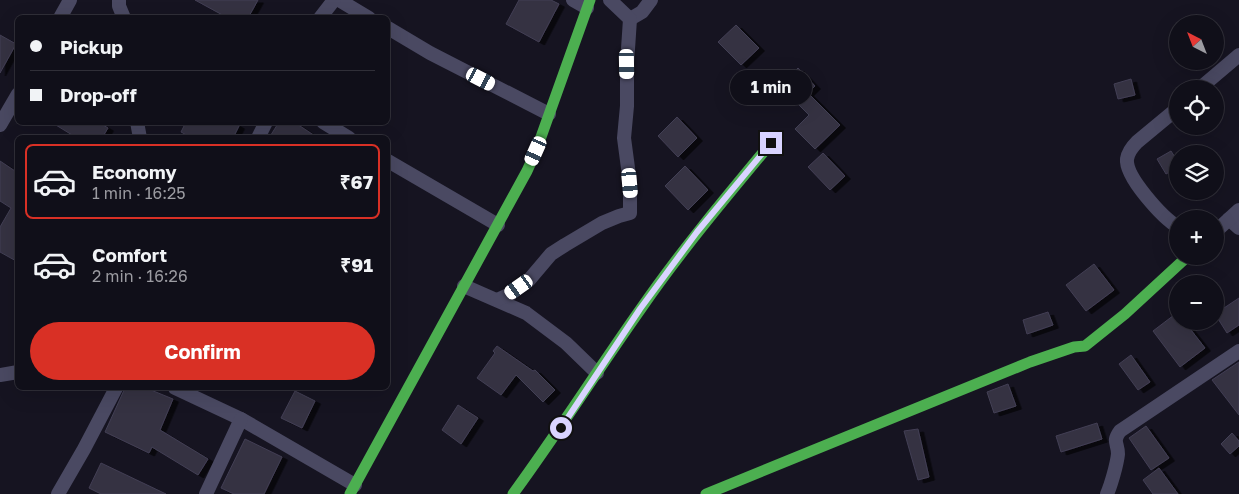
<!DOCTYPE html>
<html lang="en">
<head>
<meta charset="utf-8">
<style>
  :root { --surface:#100f19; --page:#1e1d26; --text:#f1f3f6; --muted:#9c9ca2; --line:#302f38; --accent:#d93025 }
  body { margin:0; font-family:"Golos Text",sans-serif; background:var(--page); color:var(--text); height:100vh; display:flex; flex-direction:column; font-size:19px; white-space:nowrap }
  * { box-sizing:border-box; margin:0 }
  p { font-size:16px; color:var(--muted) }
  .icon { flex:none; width:28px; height:28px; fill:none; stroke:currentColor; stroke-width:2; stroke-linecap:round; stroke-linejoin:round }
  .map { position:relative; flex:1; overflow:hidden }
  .details { position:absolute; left:15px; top:135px; width:375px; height:255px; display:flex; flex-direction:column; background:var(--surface); border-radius:8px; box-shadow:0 5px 20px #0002,0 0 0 1px var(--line) }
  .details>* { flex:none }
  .guide { position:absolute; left:15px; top:15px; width:375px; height:110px; border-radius:8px; box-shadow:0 5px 20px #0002,0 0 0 1px var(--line); display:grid; align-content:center; height:110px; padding:0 15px; background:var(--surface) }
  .needle { width:32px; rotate:318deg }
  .fabs { position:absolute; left:1169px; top:15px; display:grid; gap:10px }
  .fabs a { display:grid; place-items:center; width:55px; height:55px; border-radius:50%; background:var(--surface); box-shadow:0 5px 20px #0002,0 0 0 1px var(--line); font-size:25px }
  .end { position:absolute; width:22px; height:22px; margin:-11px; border:6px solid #d9d4ff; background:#111; box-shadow:0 0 0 2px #111 }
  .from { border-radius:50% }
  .bubble { position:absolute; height:35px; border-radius:18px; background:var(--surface); box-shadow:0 5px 20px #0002,0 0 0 1px var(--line); font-size:16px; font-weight:700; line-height:35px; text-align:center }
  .car { position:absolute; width:15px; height:30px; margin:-15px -8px; border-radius:6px; box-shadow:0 0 4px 1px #0007; background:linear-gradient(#fff 24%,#345 0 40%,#fff 0 76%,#345 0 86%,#fff 0) }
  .guide b { display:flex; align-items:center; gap:18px; height:48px; font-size:19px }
  .guide b+b { border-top:1px solid var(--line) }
  .guide i { width:12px; height:12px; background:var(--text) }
  ul { padding:9px 0 0; list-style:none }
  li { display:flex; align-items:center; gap:15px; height:75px; margin:0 10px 8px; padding:0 5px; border:2px solid transparent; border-radius:8px }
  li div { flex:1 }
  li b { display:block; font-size:19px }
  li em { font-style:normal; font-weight:700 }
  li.current { border-color:var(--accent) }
  li>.icon { width:45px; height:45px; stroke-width:1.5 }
  .cta { display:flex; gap:10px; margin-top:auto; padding:10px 15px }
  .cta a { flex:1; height:58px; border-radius:30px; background:var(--accent); color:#fff; font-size:20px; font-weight:700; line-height:58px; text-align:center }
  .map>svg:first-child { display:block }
  .building { fill:#343243; stroke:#433f54; filter:url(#shadow) }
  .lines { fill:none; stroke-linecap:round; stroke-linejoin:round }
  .street { stroke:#4a4962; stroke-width:14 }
  .fast { stroke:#4caf50; stroke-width:11 }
  .route { stroke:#d9d4ff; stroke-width:6 }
</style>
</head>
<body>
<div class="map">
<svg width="1239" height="494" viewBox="0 0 1239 494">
  <defs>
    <filter id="shadow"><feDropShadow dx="5.5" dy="3" stdDeviation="0" flood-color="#0009"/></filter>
  </defs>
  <rect width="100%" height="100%" fill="#161421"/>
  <g class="building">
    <polygon points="195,0 258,0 248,18 228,18"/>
    <polygon points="519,0 551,0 559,4 539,42 506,24"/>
    <polygon points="736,25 759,48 741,65 718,42"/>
    <polygon points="0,35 16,44 0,73"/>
    <polygon points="798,68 815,86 808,93 840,125 815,149 795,129 809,115 780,86"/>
    <polygon points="1131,79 1135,95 1118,99 1114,84"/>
    <polygon points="677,117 697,138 678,157 658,136"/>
    <polygon points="51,122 98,122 108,128 102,138 77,138"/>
    <polygon points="186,122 232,122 239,126 233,138 192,138 181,132"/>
    <polygon points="279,122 294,122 318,138 269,138"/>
    <polygon points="1171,151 1178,162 1178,167 1166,174 1157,159"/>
    <polygon points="823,153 845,176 830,190 808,167"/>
    <polygon points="0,161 18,173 18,262 0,252 0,227 11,208 0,201"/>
    <polygon points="685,166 708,190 688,210 665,186"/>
    <polygon points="1094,264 1114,290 1086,311 1066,285"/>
    <polygon points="1239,298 1239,325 1227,333 1215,314"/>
    <polygon points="1048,312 1053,325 1027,334 1023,320"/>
    <polygon points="1178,312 1178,321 1184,321 1205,348 1180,367 1153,331"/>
    <polygon points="497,346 533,371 535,370 555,390 543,402 516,375 501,395 477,378 495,353 493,351"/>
    <polygon points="1131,355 1150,382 1138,390 1119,364"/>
    <polygon points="1239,362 1239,415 1212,380"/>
    <polygon points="1008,384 1016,406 994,413 987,392"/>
    <polygon points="125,388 146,388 173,399 160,430 208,459 198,475 152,447 149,453 105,432"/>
    <polygon points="295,391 315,401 302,428 281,418"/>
    <polygon points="458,405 478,418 461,444 442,430"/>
    <polygon points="1097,423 1102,439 1061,452 1056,436"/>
    <polygon points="1146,426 1169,458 1151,470 1129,438"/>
    <polygon points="918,429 929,477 918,480 904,431"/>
    <polygon points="1232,433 1239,441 1239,446 1230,454 1221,444"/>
    <polygon points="245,439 282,457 264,494 234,494 221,488"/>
    <polygon points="101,463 166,494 101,494 89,488"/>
    <polygon points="1159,468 1178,494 1153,494 1143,480"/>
  </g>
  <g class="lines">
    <g class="street">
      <polyline points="119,0 119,6 124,18"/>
      <polyline points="339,0 369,18"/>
      <polyline points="573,0 587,8"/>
      <polyline points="60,18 70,0"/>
      <polyline points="320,18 334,0"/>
      <polyline points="630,19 642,12 651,0"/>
      <polyline points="388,28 430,53 549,114"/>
      <polyline points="1199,89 1239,55"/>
      <path d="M1178,108L1137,142C1132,147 1128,153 1127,159C1125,177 1163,218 1178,227"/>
      <polyline points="137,122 140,138"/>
      <polyline points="323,122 349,138"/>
      <polyline points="0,125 18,94"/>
      <polyline points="258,138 266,122"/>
      <polyline points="388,161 498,225"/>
      <polyline points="1229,219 1239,228"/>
      <polyline points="1215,232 1239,210"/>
      <polyline points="464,286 526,313 566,343 597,373"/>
      <polyline points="497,300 510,294 529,280 551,254 565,245 602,223 619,216 630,213 630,183 624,138 627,106 627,64 630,19 610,0"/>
      <polyline points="0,375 18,372"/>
      <polyline points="175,388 241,419 355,485"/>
      <polyline points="58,494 84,449 116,388"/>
      <polyline points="206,494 241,419"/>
      <path d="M1107,494C1111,485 1117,464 1118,454C1118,443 1112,442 1120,431L1239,351"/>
    </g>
    <g class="fast">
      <polyline points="350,494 527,171 536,151 590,0"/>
      <path d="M513,494C557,434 597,371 640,310C680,252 726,197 771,143"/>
      <polyline points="706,494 1030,362 1074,347 1085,346 1125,314 1188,256"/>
    </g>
  </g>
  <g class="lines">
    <polyline class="route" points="561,428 640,309 697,232 771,143"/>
  </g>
</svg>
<div class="fabs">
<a><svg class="needle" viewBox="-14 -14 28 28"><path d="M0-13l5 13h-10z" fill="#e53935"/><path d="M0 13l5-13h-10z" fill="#9c9ca2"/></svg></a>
<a><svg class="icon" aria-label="locate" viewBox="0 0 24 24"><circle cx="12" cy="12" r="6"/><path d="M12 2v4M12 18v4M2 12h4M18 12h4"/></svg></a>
<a><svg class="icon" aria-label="layers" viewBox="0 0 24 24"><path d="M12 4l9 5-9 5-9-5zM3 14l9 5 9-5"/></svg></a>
<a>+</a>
<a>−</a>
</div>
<i class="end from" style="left:561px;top:428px"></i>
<i class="end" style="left:771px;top:143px"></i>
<div class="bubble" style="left:730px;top:70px;width:82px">1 min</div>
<i class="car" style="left:627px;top:64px;rotate:179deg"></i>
<i class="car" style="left:481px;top:79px;rotate:117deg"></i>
<i class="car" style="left:536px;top:151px;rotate:204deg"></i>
<i class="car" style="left:630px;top:183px;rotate:175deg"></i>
<i class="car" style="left:519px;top:287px;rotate:235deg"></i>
<div class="guide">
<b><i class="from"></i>Pickup</b>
<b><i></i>Drop-off</b>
</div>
<section class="details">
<ul>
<li class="current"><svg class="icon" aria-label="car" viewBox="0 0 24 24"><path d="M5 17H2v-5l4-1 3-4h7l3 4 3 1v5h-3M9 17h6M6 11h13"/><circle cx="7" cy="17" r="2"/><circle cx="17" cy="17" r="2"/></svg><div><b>Economy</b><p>1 min · 16:25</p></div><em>₹67</em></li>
<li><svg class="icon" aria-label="car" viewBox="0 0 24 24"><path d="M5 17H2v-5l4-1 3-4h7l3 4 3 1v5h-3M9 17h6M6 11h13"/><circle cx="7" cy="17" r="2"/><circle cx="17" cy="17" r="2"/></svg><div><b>Comfort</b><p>2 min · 16:26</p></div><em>₹91</em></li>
</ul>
<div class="cta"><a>Confirm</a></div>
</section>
</div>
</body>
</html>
